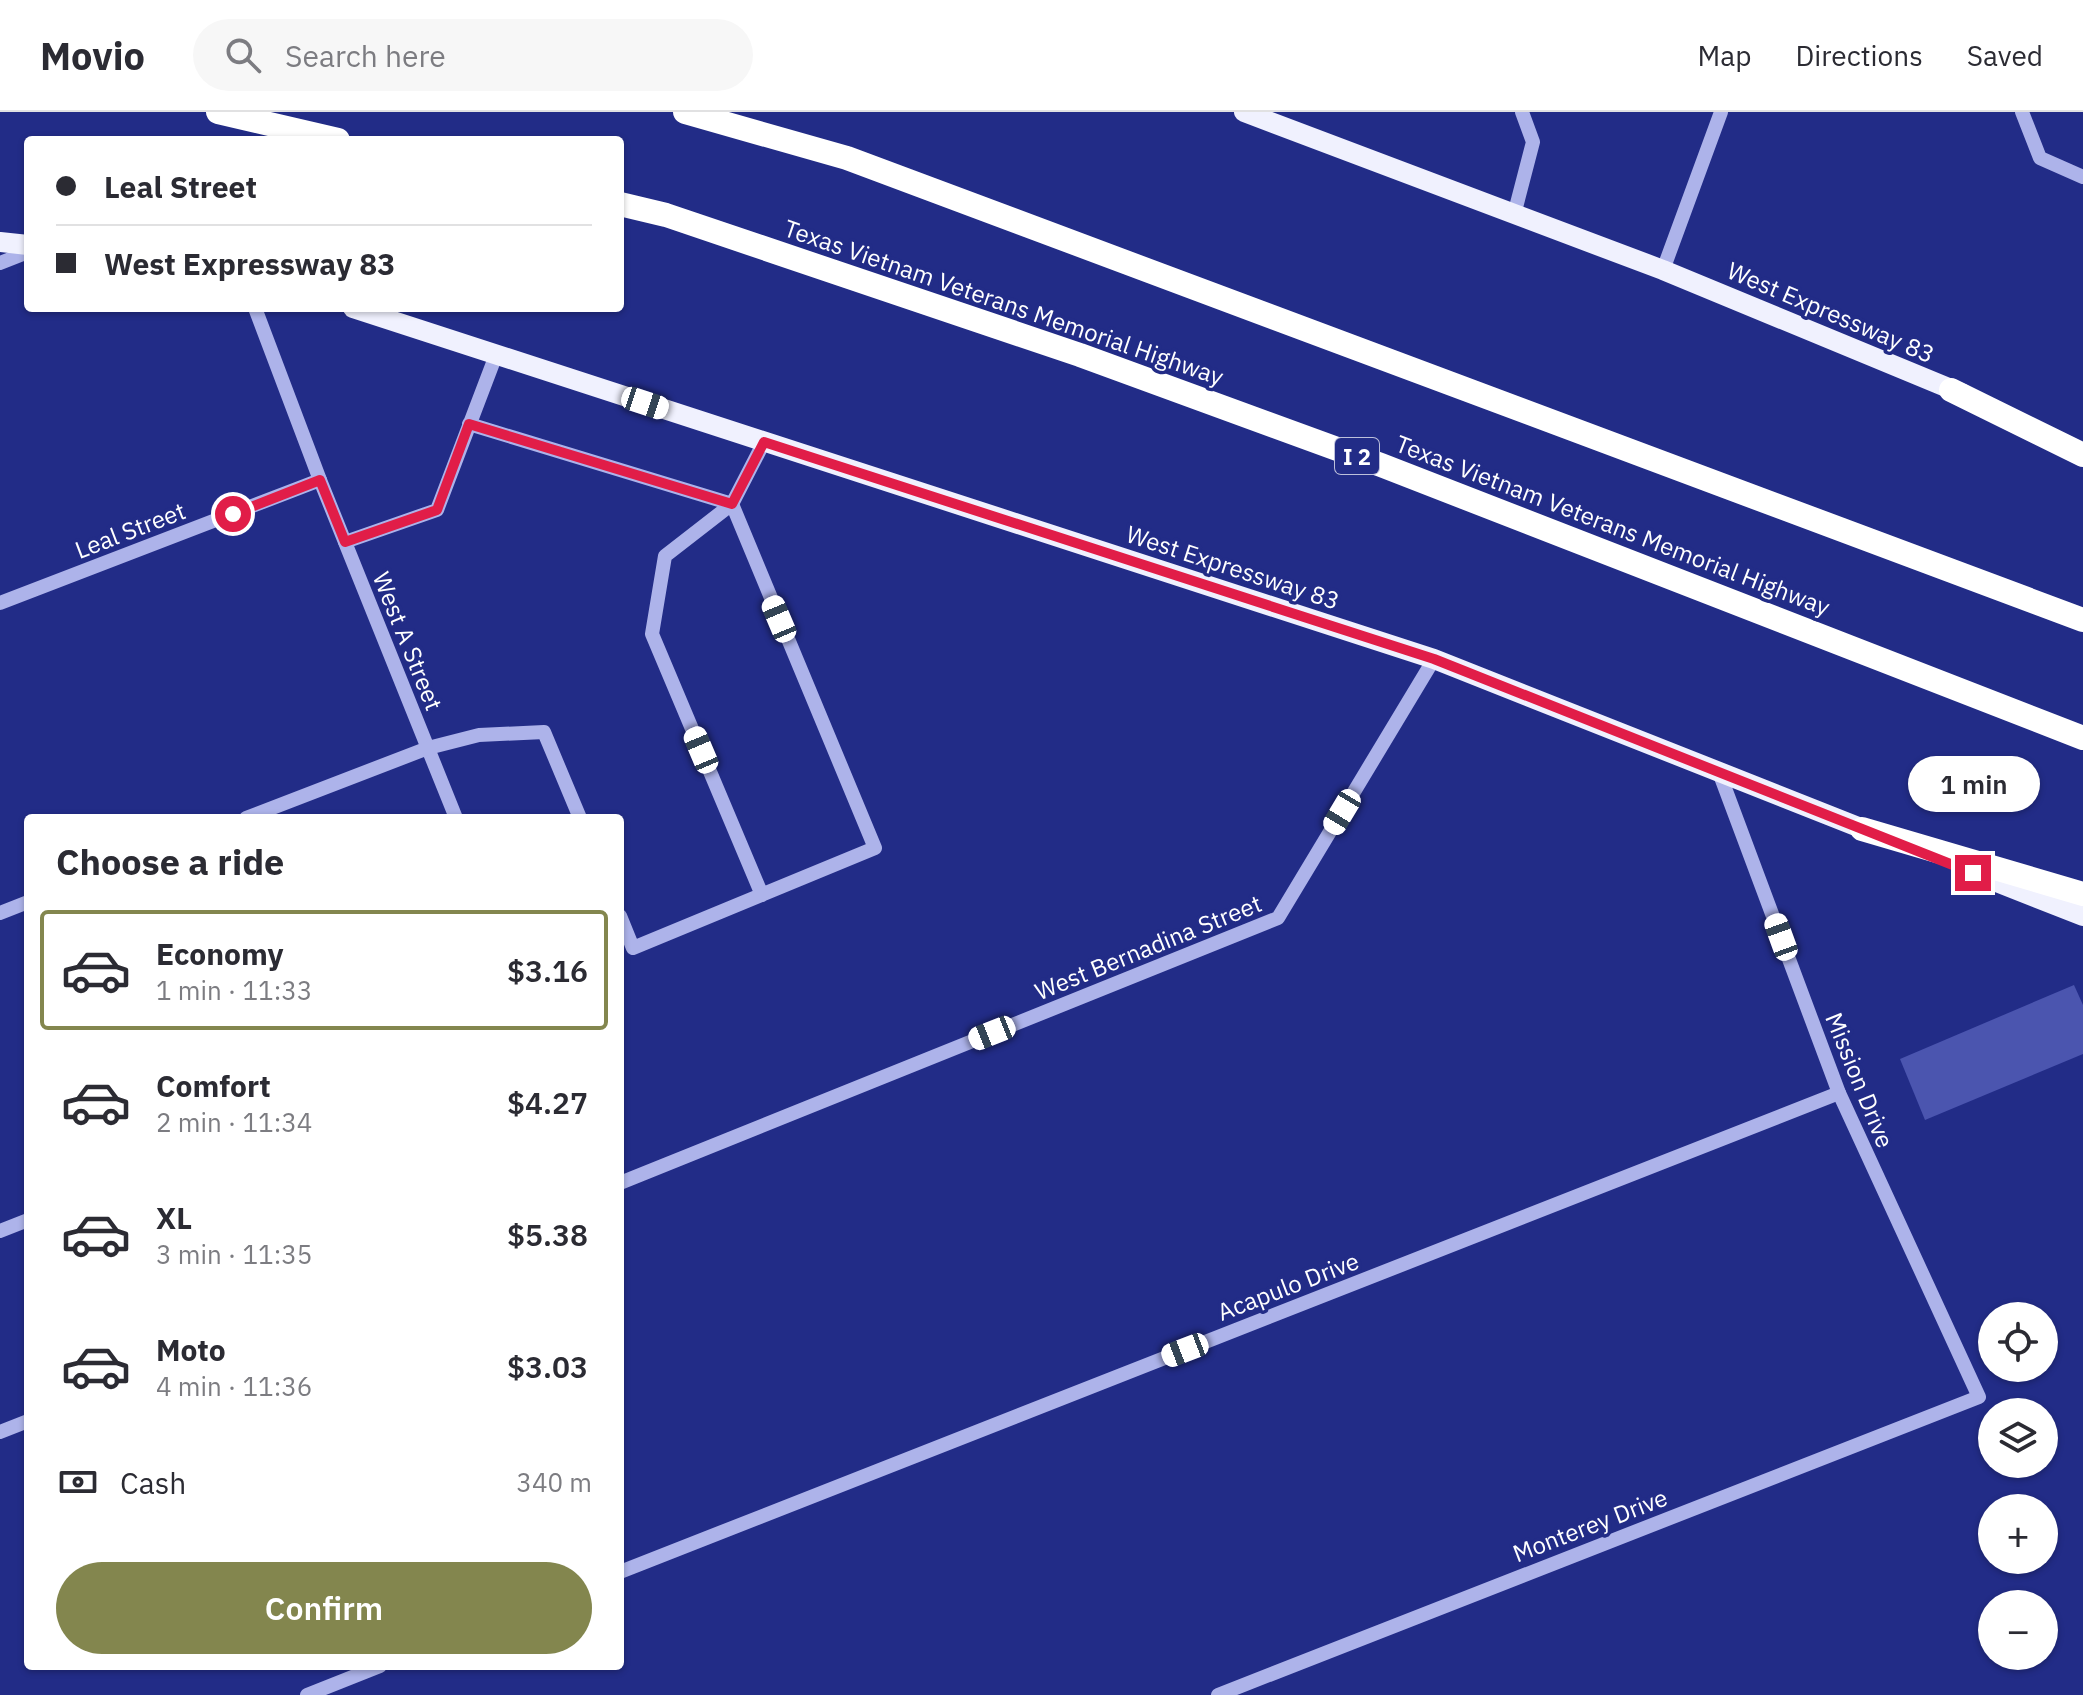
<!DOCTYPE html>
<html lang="en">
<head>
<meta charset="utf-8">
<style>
  :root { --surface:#fff; --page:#f7f7f7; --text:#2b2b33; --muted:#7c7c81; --line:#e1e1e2; --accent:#83864e }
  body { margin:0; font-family:"IBM Plex Sans",sans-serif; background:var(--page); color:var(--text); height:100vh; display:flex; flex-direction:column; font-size:30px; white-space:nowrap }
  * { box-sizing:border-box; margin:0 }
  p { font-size:26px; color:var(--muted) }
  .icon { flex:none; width:44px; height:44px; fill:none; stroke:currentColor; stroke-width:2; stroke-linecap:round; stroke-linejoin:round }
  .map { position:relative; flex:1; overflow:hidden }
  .details { position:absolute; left:24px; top:702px; width:600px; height:856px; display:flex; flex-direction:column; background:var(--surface); border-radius:8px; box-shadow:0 2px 6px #0004 }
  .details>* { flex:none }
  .banner { position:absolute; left:24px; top:24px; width:600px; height:176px; border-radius:8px; box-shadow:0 2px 6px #0004; display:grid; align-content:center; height:176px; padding:0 32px; background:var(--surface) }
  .fabs { position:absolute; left:1978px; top:1190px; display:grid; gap:16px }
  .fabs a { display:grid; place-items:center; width:80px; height:80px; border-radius:50%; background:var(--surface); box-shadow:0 2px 6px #0004; font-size:40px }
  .end { position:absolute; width:36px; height:36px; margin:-18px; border:10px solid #e11d48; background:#fff; box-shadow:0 0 0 4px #fff }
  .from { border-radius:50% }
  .bubble { position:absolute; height:56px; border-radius:28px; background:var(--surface); box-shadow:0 2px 6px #0004; font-size:26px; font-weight:600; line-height:56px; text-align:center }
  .car { position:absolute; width:24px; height:48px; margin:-24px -12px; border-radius:10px; box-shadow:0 0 6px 2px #0007; background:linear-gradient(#fff 24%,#345 0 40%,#fff 0 76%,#345 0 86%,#fff 0) }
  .banner b { display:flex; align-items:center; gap:28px; height:76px; font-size:30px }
  .banner b+b { border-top:2px solid var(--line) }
  .banner i { width:20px; height:20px; background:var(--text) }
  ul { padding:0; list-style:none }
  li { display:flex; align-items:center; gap:24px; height:120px; margin:0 16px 12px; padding:0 16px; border:4px solid transparent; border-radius:8px }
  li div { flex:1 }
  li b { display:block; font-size:30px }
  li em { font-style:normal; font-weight:600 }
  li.active { border-color:var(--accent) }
  li>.icon { width:72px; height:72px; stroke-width:1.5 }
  h2 { padding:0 32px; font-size:36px; line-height:96px }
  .pay { display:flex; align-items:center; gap:20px; height:88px; padding:0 32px; font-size:30px }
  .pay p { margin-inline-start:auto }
  .button { display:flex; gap:16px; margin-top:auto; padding:16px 32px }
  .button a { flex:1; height:92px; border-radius:48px; background:var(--accent); color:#fff; font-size:32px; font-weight:600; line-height:92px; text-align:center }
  header { display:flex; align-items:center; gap:48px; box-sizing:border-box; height:112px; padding:0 40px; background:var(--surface); border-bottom:2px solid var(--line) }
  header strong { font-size:38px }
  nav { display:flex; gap:44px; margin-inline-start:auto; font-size:28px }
  .search { width:560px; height:72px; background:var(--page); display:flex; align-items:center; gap:20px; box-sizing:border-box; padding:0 28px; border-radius:44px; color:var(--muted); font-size:30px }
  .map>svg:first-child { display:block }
  .building { fill:#4b55af }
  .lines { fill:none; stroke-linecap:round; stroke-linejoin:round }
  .minor { stroke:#adb3ea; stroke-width:14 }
  .major { stroke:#f0f1fe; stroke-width:20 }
  .highway { stroke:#fff; stroke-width:24 }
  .route { stroke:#e11d48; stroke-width:10 }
  .labels { text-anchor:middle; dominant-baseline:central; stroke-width:7; stroke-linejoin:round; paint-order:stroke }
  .shield { fill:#222c87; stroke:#bdc0db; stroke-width:2 }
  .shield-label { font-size:22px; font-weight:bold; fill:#fff }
  .street-label { font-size:24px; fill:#fff; stroke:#222c87 }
</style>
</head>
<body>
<header>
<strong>Movio</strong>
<div class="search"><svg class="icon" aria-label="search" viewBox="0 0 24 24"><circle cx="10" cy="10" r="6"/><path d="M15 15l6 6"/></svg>Search here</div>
<nav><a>Map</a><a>Directions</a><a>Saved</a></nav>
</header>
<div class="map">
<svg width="2083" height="1583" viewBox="0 0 2083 1583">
  <rect width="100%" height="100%" fill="#222c87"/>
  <polygon class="building" points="2074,873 2083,893 2083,942 1925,1008 1900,947"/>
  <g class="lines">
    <g class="minor">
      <polyline points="2022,0 2040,46 2083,65"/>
      <polyline points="1514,103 1533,30 1522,0"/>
      <polyline points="0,151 28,140"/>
      <polyline points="1663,158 1721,0"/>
      <polyline points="255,196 320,368 456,706"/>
      <polyline points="469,312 732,392 764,330"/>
      <polyline points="345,430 437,398 496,243"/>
      <polyline points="0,491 320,368"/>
      <polyline points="246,706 428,636 479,623 544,620 580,706"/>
      <polyline points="0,801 28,790"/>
      <polyline points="620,804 633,836 875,736 732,392 665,444 652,522 762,783"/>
      <polyline points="620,1071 1278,806 1434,547"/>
      <polyline points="0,1119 28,1108"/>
      <polyline points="0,1320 28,1309"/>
      <polyline points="620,1460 1839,981"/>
      <polyline points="307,1583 380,1554"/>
      <polyline points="1218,1583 1979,1285 1839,981 1719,660"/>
    </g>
    <g class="major">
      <polyline points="1244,0 1663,158 1963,282"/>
      <polyline points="0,130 28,133"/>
      <polyline points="353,196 1434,547 1876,722"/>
      <polyline points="1961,756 2083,804"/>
    </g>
    <g class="highway">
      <polyline points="218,0 338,28"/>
      <polyline points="685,0 847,46 2083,508"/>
      <polyline points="620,92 666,103 1080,243 1381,353 2083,626"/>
      <polyline points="1951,278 2083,343"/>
      <polyline points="1862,717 2083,782"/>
    </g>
  </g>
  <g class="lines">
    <polyline class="route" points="233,402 320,368 345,430 437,398 469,312 732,392 764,330 1434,547 1973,761"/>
  </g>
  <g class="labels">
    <rect class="shield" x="1335" y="326" width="44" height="36" rx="6"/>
    <g class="shield-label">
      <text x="1357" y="344">I 2</text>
    </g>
    <g class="street-label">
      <text transform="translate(1004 190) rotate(19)">Texas Vietnam Veterans Memorial Highway</text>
      <text transform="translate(1831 200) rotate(23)">West Expressway 83</text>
      <text transform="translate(1613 413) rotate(21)">Texas Vietnam Veterans Memorial Highway</text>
      <text transform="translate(130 418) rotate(-21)">Leal Street</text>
      <text transform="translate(1233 455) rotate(18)">West Expressway 83</text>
      <text transform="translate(408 529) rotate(68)">West A Street</text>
      <text transform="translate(1148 835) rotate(-22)">West Bernadina Street</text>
      <text transform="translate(1860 968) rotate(68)">Mission Drive</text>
      <text transform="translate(1288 1174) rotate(-21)">Acapulo Drive</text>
      <text transform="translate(1590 1413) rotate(-21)">Monterey Drive</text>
    </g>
  </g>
</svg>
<div class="fabs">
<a><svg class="icon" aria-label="locate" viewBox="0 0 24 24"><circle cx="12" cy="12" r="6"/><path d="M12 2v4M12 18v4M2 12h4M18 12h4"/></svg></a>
<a><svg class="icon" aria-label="layers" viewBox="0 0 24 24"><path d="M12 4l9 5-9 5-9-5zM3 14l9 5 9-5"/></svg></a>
<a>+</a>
<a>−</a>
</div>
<i class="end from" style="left:233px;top:402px"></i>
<i class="end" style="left:1973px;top:761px"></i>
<div class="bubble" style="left:1908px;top:644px;width:132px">1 min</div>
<i class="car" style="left:645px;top:291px;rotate:108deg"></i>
<i class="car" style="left:779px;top:507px;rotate:337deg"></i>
<i class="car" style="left:701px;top:638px;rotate:337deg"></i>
<i class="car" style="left:1342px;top:700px;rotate:211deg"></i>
<i class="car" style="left:1781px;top:825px;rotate:340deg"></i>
<i class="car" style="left:992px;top:921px;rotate:248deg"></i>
<i class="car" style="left:1185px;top:1238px;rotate:249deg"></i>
<div class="banner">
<b><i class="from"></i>Leal Street</b>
<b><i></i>West Expressway 83</b>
</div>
<section class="details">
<h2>Choose a ride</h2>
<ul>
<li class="active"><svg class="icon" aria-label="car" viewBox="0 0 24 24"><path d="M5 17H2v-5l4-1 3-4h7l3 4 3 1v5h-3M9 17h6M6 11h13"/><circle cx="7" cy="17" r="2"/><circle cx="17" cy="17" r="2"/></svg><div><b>Economy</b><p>1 min · 11:33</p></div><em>$3.16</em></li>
<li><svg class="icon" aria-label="car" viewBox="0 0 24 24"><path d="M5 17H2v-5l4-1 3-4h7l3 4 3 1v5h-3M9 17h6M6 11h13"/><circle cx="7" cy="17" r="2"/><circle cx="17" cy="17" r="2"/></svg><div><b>Comfort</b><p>2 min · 11:34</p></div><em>$4.27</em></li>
<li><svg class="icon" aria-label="car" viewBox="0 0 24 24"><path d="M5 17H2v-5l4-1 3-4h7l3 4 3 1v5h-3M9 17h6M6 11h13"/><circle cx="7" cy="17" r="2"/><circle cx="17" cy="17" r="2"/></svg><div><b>XL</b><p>3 min · 11:35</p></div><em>$5.38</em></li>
<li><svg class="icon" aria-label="car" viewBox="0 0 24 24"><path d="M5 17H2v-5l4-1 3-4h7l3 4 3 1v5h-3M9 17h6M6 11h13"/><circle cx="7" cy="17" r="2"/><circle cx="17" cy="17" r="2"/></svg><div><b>Moto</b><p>4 min · 11:36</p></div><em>$3.03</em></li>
</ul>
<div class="pay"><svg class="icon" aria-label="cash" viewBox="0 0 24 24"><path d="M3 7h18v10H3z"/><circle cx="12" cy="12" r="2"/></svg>Cash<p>340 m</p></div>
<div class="button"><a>Confirm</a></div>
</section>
</div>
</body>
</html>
